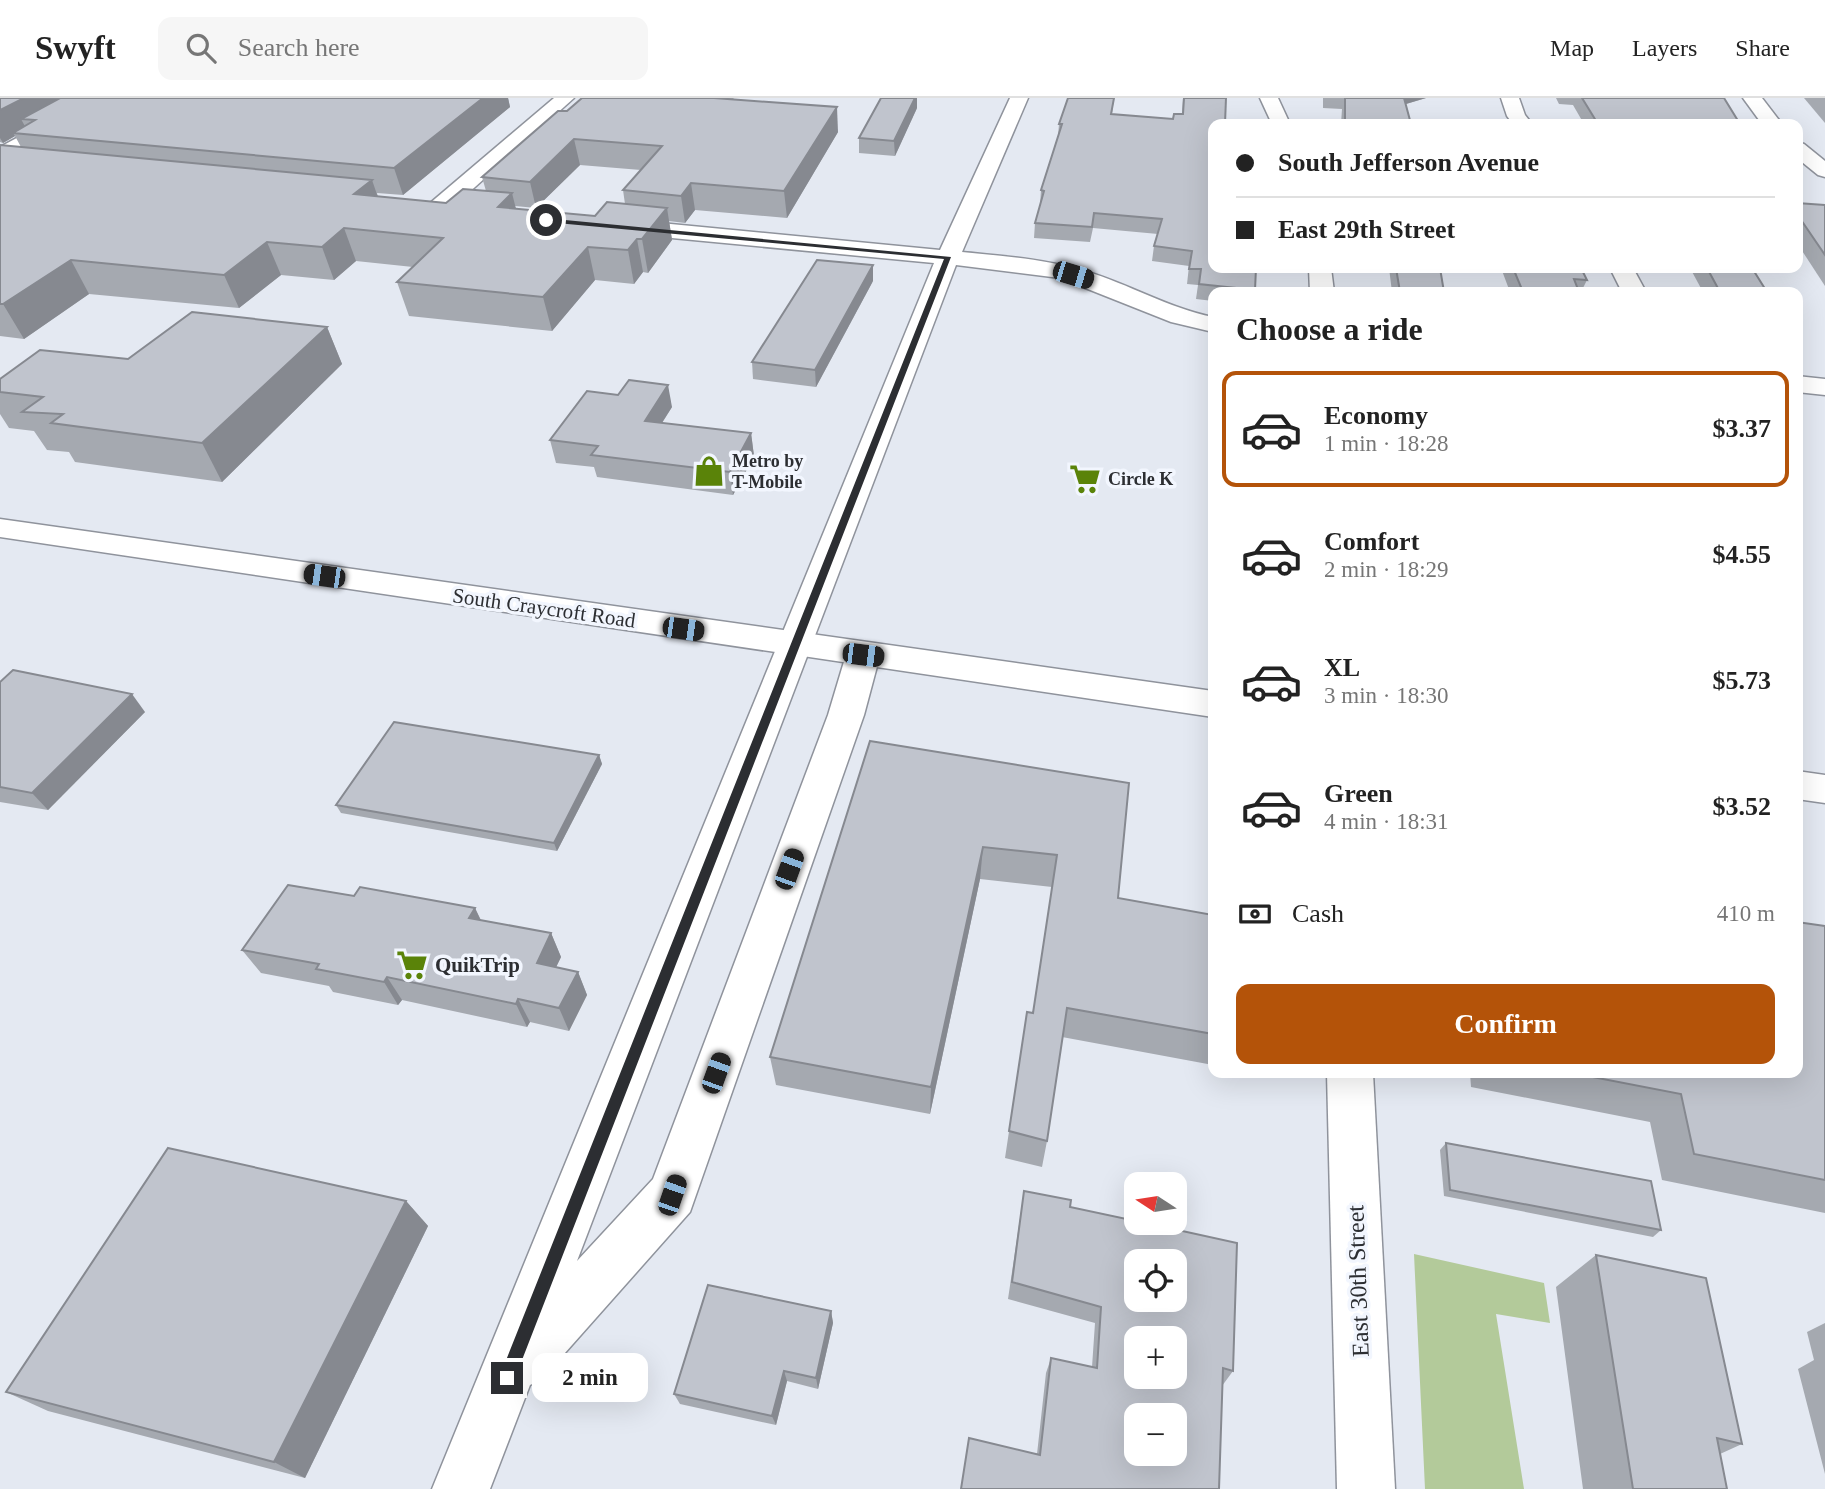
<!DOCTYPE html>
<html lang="en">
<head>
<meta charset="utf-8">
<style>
  :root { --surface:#fff; --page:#f6f6f6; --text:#222; --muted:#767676; --line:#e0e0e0; --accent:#b45309 }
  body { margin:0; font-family:"Times New Roman",serif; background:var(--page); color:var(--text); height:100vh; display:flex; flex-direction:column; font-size:26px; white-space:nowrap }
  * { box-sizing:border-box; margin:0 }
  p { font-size:23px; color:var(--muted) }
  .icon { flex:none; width:38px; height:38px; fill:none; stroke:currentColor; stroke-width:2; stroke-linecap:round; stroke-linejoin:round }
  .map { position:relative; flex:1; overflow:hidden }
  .side { position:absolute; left:1208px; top:189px; width:595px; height:791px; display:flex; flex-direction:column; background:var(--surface); border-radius:14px; box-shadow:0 7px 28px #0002 }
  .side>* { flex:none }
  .banner { position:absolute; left:1208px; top:21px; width:595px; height:154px; border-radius:14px; box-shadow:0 7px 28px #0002; display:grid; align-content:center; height:154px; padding:0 28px; background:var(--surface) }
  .needle { width:46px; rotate:282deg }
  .fabs { position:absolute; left:1124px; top:1074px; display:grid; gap:14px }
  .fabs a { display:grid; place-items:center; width:63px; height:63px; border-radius:14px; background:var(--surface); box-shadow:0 7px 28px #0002; font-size:35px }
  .end { position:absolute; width:32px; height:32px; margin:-16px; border:9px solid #2c2e32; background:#fff; box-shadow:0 0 0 4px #fff }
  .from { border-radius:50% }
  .bubble { position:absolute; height:49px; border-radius:14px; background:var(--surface); box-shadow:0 7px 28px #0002; font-size:23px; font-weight:700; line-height:49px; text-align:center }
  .car { position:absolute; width:21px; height:42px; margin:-21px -10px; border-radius:9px; box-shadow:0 0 5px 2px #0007; background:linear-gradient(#222 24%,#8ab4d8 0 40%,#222 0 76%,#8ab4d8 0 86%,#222 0) }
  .banner b { display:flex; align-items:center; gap:24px; height:66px; font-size:26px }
  .banner b+b { border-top:2px solid var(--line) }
  .banner i { width:18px; height:18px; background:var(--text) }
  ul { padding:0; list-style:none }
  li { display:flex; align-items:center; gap:21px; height:116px; margin:0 14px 10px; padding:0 14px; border:4px solid transparent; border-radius:14px }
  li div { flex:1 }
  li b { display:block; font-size:26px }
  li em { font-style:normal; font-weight:700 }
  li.current { border-color:var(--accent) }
  li>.icon { width:63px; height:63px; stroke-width:1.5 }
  h2 { padding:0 28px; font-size:32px; line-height:84px }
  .pay { display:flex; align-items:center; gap:18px; height:77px; padding:0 28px; font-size:26px }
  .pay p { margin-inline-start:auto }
  .primary-button { display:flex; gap:14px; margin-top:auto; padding:14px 28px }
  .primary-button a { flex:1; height:80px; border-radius:14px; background:var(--accent); color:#fff; font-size:28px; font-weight:700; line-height:80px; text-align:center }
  header { display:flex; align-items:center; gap:42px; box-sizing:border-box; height:98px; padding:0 35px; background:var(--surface); border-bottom:2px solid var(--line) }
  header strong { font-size:33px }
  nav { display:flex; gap:38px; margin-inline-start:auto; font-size:24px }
  .search { width:490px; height:63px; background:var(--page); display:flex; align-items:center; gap:18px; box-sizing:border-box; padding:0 24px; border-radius:14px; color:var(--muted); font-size:26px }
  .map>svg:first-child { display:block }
  .green { fill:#b3ca9a }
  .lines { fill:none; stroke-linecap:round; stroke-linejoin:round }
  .minor-casing { stroke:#8f939c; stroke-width:3 }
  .major-casing { stroke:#8f939c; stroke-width:3 }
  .minor { fill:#fff; fill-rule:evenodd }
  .major { fill:#fff; fill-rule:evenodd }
  .wall { fill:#a5a9b0; fill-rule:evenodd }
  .shaded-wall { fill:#868990 }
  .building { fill:#c0c4cd; stroke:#868990; stroke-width:2; fill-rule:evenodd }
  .route { fill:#2c2e32 }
  .labels { text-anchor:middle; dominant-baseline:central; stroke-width:7; stroke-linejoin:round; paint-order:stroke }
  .far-poi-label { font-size:18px; font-weight:bold; fill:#2c2e32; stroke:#f2f6fe; text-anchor:start }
  .street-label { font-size:21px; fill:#2c2e32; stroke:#f2f6fe }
  .poi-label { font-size:21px; font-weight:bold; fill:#2c2e32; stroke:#f2f6fe; text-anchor:start }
  .near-street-label { font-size:24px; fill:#2c2e32; stroke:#f2f6fe }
</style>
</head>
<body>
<header>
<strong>Swyft</strong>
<div class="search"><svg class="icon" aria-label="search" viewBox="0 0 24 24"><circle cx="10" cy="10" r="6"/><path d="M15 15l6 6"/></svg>Search here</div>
<nav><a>Map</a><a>Layers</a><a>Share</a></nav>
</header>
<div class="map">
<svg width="1825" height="1391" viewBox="0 0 1825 1391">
  <rect width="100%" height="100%" fill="#e4e9f2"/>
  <polygon class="green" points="1414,1156 1544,1185 1550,1225 1496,1216 1524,1391 1425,1391"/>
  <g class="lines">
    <defs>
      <g id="minor">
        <polygon points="91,0 114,0 111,4 0,63 0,49"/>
        <polygon points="554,0 574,0 445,116 429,116 426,111 429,106"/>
        <path d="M1010,0H1028L962,154C1003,158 1045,161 1085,173C1129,186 1168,210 1213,219V234L1171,224L1060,180L956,167L577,1163L653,1081L828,617L846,557L851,549L863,545L875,549L880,557L864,617L690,1114L541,1282L530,1287L490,1391H432L934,165L619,135L611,133L608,128L611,123L619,121L940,152Z"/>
        <polygon points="1260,0 1278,0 1290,26 1272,26"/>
        <polygon points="1501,0 1519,0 1525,17 1532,26 1513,26 1507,18"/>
        <polygon points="1743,0 1762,0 1782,26 1762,26"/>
        <polygon points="1797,44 1804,46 1825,63 1825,79 1818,77 1797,60"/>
        <polygon points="1309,170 1331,170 1334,194 1310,194"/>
        <polygon points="1610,170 1633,170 1646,194 1622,194"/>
        <polygon points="1797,278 1825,281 1825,297 1797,294"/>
        <polygon points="1327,975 1373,975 1395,1391 1337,1391"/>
      </g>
      <g id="major">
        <polygon points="0,421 1213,593 1213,619 0,439"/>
        <polygon points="1797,673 1825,677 1825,705 1797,701"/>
      </g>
    </defs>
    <use href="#minor" class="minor-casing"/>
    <use href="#major" class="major-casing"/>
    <use href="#minor" class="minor"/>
    <use href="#major" class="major"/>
  </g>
  <g class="wall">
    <path d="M0,0H508L510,9L403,97L377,95L378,99L446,105L486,93L482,79L567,13L582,0H734L733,1L838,34L787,120L695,112L685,125L669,123L672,142L648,175L643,174L634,186L595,182L552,233L409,218L397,184L413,169L356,163L334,182L281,177L239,210L89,196L24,241L0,238V47L21,49L15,38L3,45L0,44ZM580,67L641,72L623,92L625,106L595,118L516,111L515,108L536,110Z"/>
    <polygon points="1068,0 1114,0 1112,16 1173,21 1182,16 1183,0 1226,0 1225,26 1255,192 1255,194 1213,194 1213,203 1196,201 1198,187 1187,186 1189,168 1152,163 1154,148 1158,136 1093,130 1090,144 1034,140 1035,125 1040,107 1041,92 1058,38 1059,26"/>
    <polygon points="1323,0 1426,0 1406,6 1411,26 1341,26 1342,11 1323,10"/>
    <polygon points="1556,0 1724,0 1740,26 1584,26 1573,7 1559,6"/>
    <polygon points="1804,0 1825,0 1825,25"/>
    <polygon points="917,10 895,58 859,55 859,40"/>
    <polygon points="1797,105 1825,107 1825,188 1797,145"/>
    <polygon points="1389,170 1440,170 1444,194 1392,194"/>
    <polygon points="1501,170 1581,170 1587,182 1581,194 1510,194"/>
    <polygon points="1690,170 1752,170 1767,194 1703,194"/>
    <polygon points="873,183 816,289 753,281 752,264"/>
    <polygon points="327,229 342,266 222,384 75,364 69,354 47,352 34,333 9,330 0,316 0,281 128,261"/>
    <polygon points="672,309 662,325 751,335 754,358 733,397 597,379 594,369 556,365 550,342"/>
    <polygon points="0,584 145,614 48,712 0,704"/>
    <polygon points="870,643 1129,685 1118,800 1213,817 1213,967 1062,939 1047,1043 1042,1069 1005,1060 1027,914 1033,915 1052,789 980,781 930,1016 776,987 770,959"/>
    <polygon points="599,657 602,666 557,753 341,715 336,707"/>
    <polygon points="354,798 475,810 481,822 551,835 561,859 556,869 578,874 587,897 569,933 530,924 527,929 402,902 398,907 333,894 329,888 261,875 242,852"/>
    <polygon points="1825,828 1825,1115 1662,1082 1650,1024 1471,989 1470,975 1797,975"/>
    <polygon points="1256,975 1273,975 1272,978"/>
    <polygon points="1446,1045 1661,1132 1653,1139 1444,1098 1440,1052"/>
    <polygon points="1024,1093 1070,1109 1233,1273 1222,1288 1219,1391 1037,1356 1046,1275 1051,1260 1092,1269 1095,1225 1008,1201"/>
    <polygon points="406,1103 428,1128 305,1380 48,1313 6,1294"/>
    <polygon points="1596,1157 1742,1346 1720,1356 1727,1391 1583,1391 1556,1189"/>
    <polygon points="831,1213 833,1225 818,1291 787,1283 776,1327 680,1306 674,1296"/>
    <polygon points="1825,1225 1825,1376 1798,1271 1814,1262 1807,1234"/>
  </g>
  <g class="shaded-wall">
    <polygon points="24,0 85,0 35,22 21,21 27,32 13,35 15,38 3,45 0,40 0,12"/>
    <polygon points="483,0 508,0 510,9 403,97 394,70"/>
    <polygon points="915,0 917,0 917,10 895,58 894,43"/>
    <polygon points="1401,0 1426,0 1399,8"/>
    <polygon points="837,9 838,34 787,120 784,93"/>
    <polygon points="574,41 580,67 536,110 530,84"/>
    <polygon points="372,82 383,114 354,96"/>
    <polygon points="691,85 695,112 685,125 681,98"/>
    <polygon points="512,95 520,127 498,109"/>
    <polygon points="667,110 672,142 648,175 642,141"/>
    <polygon points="344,130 356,163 334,182 322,149"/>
    <polygon points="637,141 643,174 634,186 628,152"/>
    <polygon points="267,144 281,177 239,210 224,177"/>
    <polygon points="588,149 595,182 552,233 543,199"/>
    <polygon points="71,162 89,196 24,241 3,206"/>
    <polygon points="873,167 873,183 816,289 815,272"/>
    <polygon points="327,229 342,266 222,384 202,345"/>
    <polygon points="668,287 672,309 649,345 645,323"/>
    <polygon points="751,335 754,358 733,397 730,374"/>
    <polygon points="132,596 145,614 48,712 32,695"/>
    <polygon points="599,657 602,666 557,753 554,745"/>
    <polygon points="983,749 980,781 930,1016 931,989"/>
    <polygon points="475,810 486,834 469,820"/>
    <polygon points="551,835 561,859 547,888 537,865"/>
    <polygon points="578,874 587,897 569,933 559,910"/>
    <polygon points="387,879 402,902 398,907 384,884"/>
    <polygon points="518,901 530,924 527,929 516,906"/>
    <polygon points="406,1103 428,1128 305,1380 274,1364"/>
    <polygon points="831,1213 833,1225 818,1291 816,1280"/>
    <polygon points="784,1273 787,1283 776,1327 772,1318"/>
  </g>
  <g class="building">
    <polygon points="0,0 24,0 0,12"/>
    <polygon points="60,0 483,0 394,70 13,35 35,22 21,21"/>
    <polygon points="582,0 714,0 837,9 784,93 691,85 681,98 623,92 662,48 574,41 530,84 482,79 558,13 567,13"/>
    <polygon points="881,0 915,0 894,43 859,40"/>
    <polygon points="1068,0 1114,0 1111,16 1173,21 1174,16 1183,16 1184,0 1226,0 1225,26 1213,26 1213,170 1256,170 1255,192 1199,186 1201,171 1189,171 1192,153 1154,148 1162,121 1094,115 1092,129 1035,125 1044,93 1041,92 1062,26 1059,26"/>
    <polygon points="1345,0 1404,0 1411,26 1345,26"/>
    <polygon points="1582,0 1724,0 1740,26 1598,26"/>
    <polygon points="0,47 372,82 354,96 446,105 463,91 512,95 498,109 595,118 607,104 667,110 642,141 637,141 628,152 588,149 543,199 397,184 443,140 344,130 322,149 267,144 224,177 71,162 3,206 0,206"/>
    <polygon points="1797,105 1825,107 1825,157 1797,116"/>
    <polygon points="817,162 873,167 815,272 752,264"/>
    <polygon points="1396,170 1440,170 1444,194 1400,194"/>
    <polygon points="1513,170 1581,170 1587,182 1574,181 1579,194 1523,194"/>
    <polygon points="1707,170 1752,170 1767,194 1720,194"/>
    <polygon points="192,214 327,229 202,345 51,325 63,316 22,314 43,299 0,294 0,281 40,252 128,261"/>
    <polygon points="629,282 668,287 645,323 751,335 730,374 591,357 598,348 550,342 587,293 618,297"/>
    <polygon points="13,572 132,596 32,695 0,689 0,584"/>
    <polygon points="394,624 599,657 554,745 336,707"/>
    <polygon points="870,643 1129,685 1118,800 1213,817 1213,936 1067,910 1047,1043 1009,1033 1027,914 1033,915 1057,757 983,749 931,989 770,959"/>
    <polygon points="288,787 354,798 360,789 475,810 469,820 551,835 537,865 578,874 559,910 518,901 516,906 387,879 384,884 316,871 319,866 242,852"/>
    <polygon points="1797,824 1825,828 1825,1082 1694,1056 1681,996 1572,975 1797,975"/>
    <polygon points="1446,1045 1651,1083 1661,1132 1450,1092"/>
    <polygon points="168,1050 406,1103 274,1364 6,1294"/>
    <path d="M1024,1093L1071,1102L1070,1109L1136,1123V1125H1146L1237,1145L1233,1273L1223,1270L1219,1391H961L969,1340L1040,1357L1051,1260L1097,1270L1101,1209L1012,1184ZM1136,1164H1174V1202H1136ZM1136,1241H1174V1279H1136ZM1136,1318H1174V1356H1136Z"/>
    <polygon points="1596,1157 1706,1180 1742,1346 1717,1340 1727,1391 1633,1391"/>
    <polygon points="708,1187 831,1213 816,1280 784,1273 772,1318 674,1296"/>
  </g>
  <polygon class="route" points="544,120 951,159 515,1280 513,1286 507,1288 501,1286 499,1280 944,161 546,124"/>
  <defs>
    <symbol id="shop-bare" viewBox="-9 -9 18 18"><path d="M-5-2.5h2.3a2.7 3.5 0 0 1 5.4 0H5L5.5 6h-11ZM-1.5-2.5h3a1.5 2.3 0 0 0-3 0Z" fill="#5a8309" stroke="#f2f6fe" stroke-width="2.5" paint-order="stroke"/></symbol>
    <symbol id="supermarket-bare" viewBox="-9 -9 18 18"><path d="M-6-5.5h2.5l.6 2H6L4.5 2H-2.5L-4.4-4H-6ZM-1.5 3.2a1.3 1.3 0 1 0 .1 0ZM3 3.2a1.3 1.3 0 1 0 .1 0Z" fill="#5a8309" stroke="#f2f6fe" stroke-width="2.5" paint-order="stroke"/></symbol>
  </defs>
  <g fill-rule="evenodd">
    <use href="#shop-bare" x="687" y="351" width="44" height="44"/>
    <use href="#supermarket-bare" x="1063" y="359" width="44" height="44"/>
    <use href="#supermarket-bare" x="390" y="845" width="44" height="44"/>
  </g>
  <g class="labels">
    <g class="far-poi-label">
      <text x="732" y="363">Metro by<tspan x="732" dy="21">T-Mobile</tspan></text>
      <text x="1108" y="381">Circle K</text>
    </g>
    <g class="street-label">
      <text transform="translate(544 510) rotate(8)">South Craycroft Road</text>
    </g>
    <g class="poi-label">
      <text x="435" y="867">QuikTrip</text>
    </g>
    <g class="near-street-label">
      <text transform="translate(1358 1183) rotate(-92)">East 30th Street</text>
    </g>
  </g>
</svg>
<div class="fabs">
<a><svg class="needle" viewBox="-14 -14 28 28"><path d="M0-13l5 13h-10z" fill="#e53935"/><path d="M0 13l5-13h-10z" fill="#767676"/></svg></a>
<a><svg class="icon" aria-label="locate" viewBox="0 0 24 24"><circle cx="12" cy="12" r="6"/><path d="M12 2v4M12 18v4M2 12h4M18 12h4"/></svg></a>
<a>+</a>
<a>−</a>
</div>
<i class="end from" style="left:546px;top:122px"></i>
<i class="end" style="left:507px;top:1280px"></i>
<div class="bubble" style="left:532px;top:1255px;width:116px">2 min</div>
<i class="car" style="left:1073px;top:177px;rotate:107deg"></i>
<i class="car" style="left:324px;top:478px;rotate:278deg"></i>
<i class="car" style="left:683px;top:531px;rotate:98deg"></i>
<i class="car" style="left:863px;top:557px;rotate:97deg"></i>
<i class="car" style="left:789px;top:771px;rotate:20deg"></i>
<i class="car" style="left:716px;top:975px;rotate:20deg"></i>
<i class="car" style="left:672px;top:1097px;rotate:19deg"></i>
<div class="banner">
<b><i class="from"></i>South Jefferson Avenue</b>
<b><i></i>East 29th Street</b>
</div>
<section class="side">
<h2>Choose a ride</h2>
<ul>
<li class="current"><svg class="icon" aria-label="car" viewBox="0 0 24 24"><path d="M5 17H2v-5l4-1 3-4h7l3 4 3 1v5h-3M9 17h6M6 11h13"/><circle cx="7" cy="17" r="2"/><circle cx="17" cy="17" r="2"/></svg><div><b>Economy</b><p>1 min · 18:28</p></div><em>$3.37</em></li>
<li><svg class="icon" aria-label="car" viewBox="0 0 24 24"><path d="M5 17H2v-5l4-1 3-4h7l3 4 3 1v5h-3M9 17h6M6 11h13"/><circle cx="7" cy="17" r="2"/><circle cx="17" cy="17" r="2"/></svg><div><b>Comfort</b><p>2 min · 18:29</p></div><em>$4.55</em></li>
<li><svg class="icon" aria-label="car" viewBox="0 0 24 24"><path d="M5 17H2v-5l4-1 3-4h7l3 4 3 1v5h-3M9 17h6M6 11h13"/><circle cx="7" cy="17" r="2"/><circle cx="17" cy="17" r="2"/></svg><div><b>XL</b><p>3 min · 18:30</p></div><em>$5.73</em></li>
<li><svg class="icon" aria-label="car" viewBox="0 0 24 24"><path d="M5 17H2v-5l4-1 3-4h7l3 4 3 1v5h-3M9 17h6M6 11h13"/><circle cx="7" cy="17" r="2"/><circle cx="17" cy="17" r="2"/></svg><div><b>Green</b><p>4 min · 18:31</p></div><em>$3.52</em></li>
</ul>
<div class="pay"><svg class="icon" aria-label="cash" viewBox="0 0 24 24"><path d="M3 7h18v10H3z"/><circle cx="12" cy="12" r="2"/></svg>Cash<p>410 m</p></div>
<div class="primary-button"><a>Confirm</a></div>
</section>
</div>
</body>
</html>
